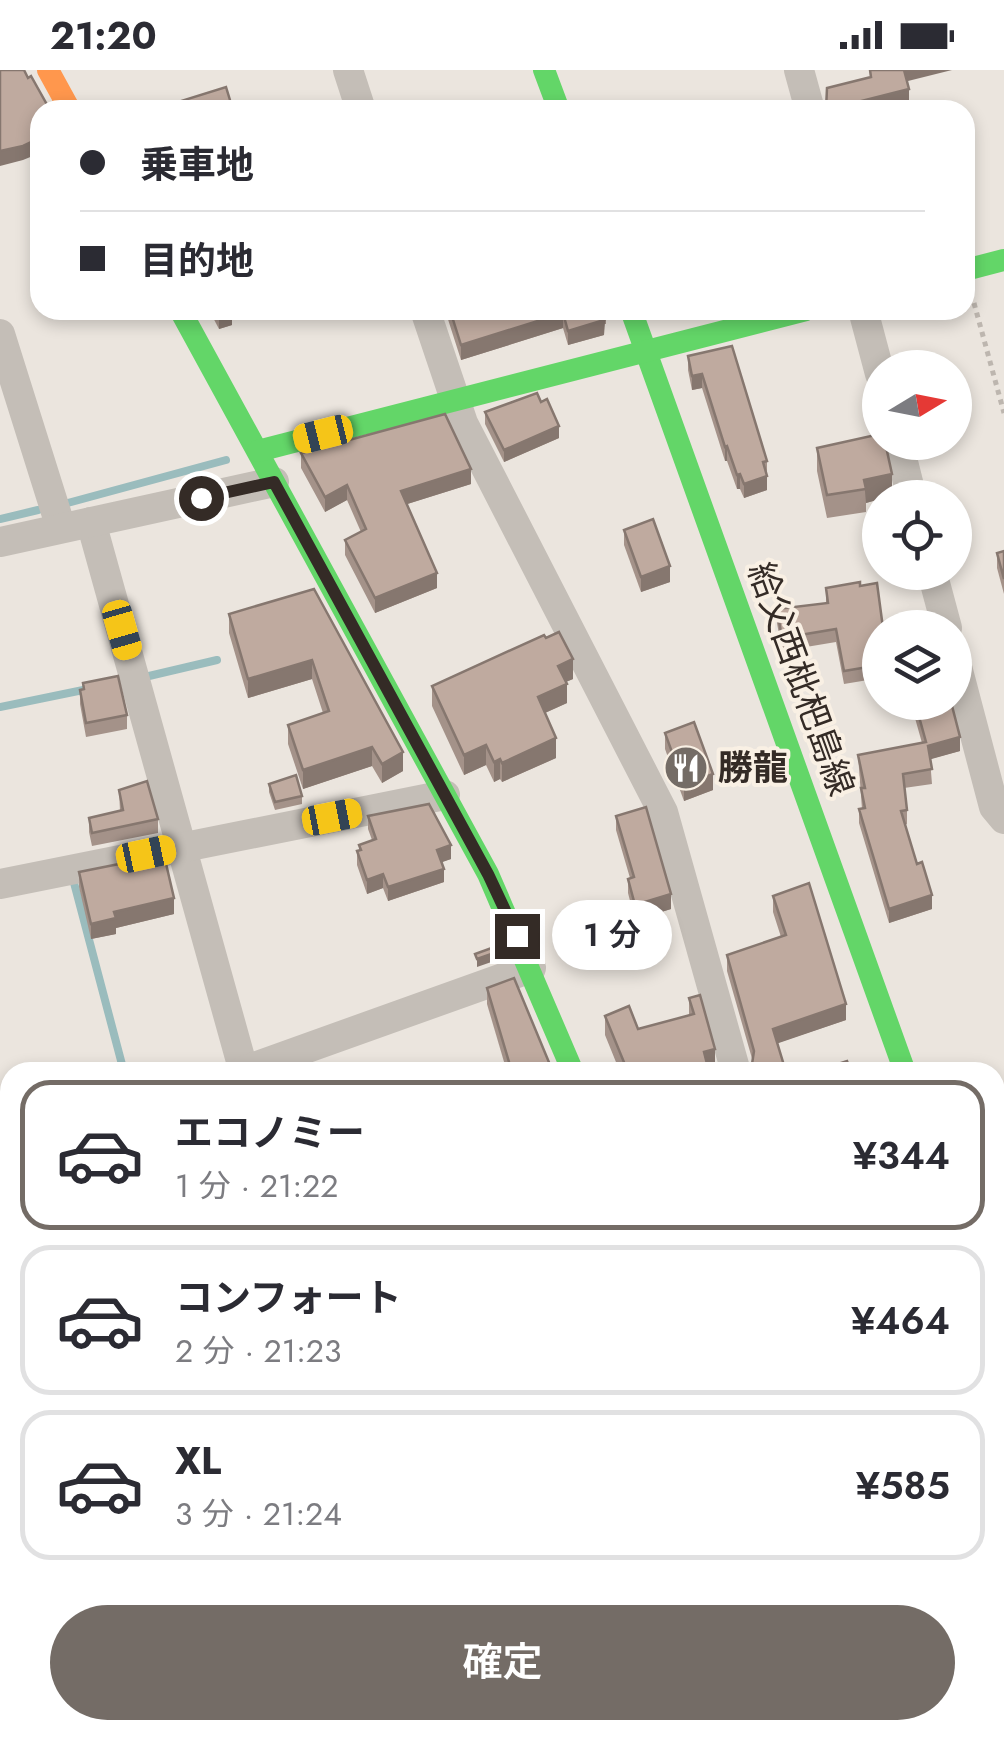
<!DOCTYPE html>
<html lang="ja">
<head>
<meta charset="utf-8">
<style>
  :root { --surface:#fff; --page:#f2f2f3; --text:#2b2b33; --muted:#7c7c81; --line:#e1e1e2; --accent:#746c66 }
  body { margin:0; font-family:Jost,"Noto Sans JP",sans-serif; background:var(--page); color:var(--text); height:100vh; display:flex; flex-direction:column; font-size:38px; white-space:nowrap }
  * { box-sizing:border-box; margin:0 }
  p { font-size:32px; color:var(--muted) }
  .icon { flex:none; width:55px; height:55px; fill:none; stroke:currentColor; stroke-width:2; stroke-linecap:round; stroke-linejoin:round }
  .map { position:relative; flex:1; overflow:hidden }
  .sheet { position:absolute; left:0px; top:992px; width:1005px; height:678px; display:flex; flex-direction:column; background:var(--surface); border-radius:30px 30px 0 0; box-shadow:0 5px 15px #0003 }
  .sheet>* { flex:none }
  .top-card { position:absolute; left:30px; top:30px; width:945px; height:220px; border-radius:30px; box-shadow:0 5px 15px #0003; display:grid; align-content:center; height:220px; padding:0 50px; background:var(--surface) }
  .needle { width:65px; rotate:80deg }
  .buttons { position:absolute; left:862px; top:280px; display:grid; gap:20px }
  .buttons a { display:grid; place-items:center; width:110px; height:110px; border-radius:50%; background:var(--surface); box-shadow:0 5px 15px #0003; font-size:50px }
  .end { position:absolute; width:45px; height:45px; margin:-22px; border:12px solid #342b26; background:#fff; box-shadow:0 0 0 5px #fff }
  .from { border-radius:50% }
  .bubble { position:absolute; height:70px; border-radius:35px; background:var(--surface); box-shadow:0 5px 15px #0003; font-size:32px; font-weight:600; line-height:70px; text-align:center }
  .car { position:absolute; width:30px; height:60px; margin:-30px -15px; border-radius:12px; box-shadow:0 0 8px 2px #0007; background:linear-gradient(#f5c518 24%,#345 0 40%,#f5c518 0 76%,#345 0 86%,#f5c518 0) }
  .top-card b { display:flex; align-items:center; gap:35px; height:95px; font-size:38px }
  .top-card b+b { border-top:2px solid var(--line) }
  .top-card i { width:25px; height:25px; background:var(--text) }
  ul { padding:18px 0 0; list-style:none }
  li { display:flex; align-items:center; gap:30px; height:150px; margin:0 20px 15px; padding:0 30px; border:5px solid var(--line); border-radius:30px }
  li div { flex:1 }
  li b { display:block; font-size:38px }
  li em { font-style:normal; font-weight:600 }
  li.on { border-color:var(--accent) }
  li>.icon { width:90px; height:90px; stroke-width:1.5 }
  .action { display:flex; gap:20px; margin-top:auto; padding:20px 50px }
  .action a { flex:1; height:115px; border-radius:60px; background:var(--accent); color:#fff; font-size:40px; font-weight:600; line-height:115px; text-align:center }
  .status { display:flex; justify-content:space-between; align-items:center; height:70px; padding:0 50px; background:var(--surface); direction:ltr }
  .status svg { height:28px; fill:currentColor }
  .map>svg:first-child { display:block }
  .lines { fill:none; stroke-linecap:round; stroke-linejoin:round }
  .stream { stroke:#9abcbd; stroke-width:8 }
  .path { stroke:#bdb6af; stroke-width:5; stroke-dasharray:5 5; stroke-linecap:butt }
  .street { stroke:#c4beb7; stroke-width:30 }
  .fast { stroke:#63d668; stroke-width:22 }
  .slow { stroke:#ff974d; stroke-width:22 }
  .jam { stroke:#b3261e; stroke-width:22 }
  .rail-casing { stroke:#aba6a2; stroke-width:11 }
  .rail { stroke:#f9f0e4; stroke-width:8; stroke-dasharray:22; stroke-linecap:butt }
  .wall { fill:#a49289 }
  .shaded-wall { fill:#86776f }
  .building { fill:#bfaa9f; stroke:#86776f; stroke-width:2.5 }
  .route { stroke:#342b26; stroke-width:12 }
  .labels { text-anchor:middle; dominant-baseline:central; stroke-width:8; stroke-linejoin:round; paint-order:stroke }
  .street-label { font-size:35px; fill:#342b26; stroke:#f9f0e4 }
  .poi-label { font-size:35px; font-weight:bold; fill:#342b26; stroke:#f9f0e4; text-anchor:start }
</style>
</head>
<body>
<div class="status"><b>21:20</b><svg viewBox="0 0 49 12"><path d="M0 12V9h3v3zM5 12V6h3v6zM10 12V3h3v9zM15 12V0h3v12zM26 1h20v11H26zM47 4h2v5h-2z"/></svg></div>
<div class="map">
<svg width="1004" height="1668" viewBox="0 0 1004 1668">
  <rect width="100%" height="100%" fill="#ebe5de"/>
  <g class="lines">
    <g class="stream">
      <polyline points="64,434 226,390"/>
      <polyline points="0,449 38,440"/>
      <polyline points="149,606 217,590"/>
      <polyline points="0,637 88,619"/>
      <polyline points="73,809 124,1002"/>
      <polyline points="0,1095 10,1107"/>
      <polyline points="392,1660 396,1668"/>
    </g>
    <g class="path">
      <polyline points="974,233 1004,343"/>
      <polyline points="0,1084 10,1096"/>
      <polyline points="0,1612 10,1611"/>
    </g>
    <g class="street">
      <polyline points="348,0 361,40"/>
      <polyline points="799,0 810,40"/>
      <polyline points="425,240 463,353 663,742 736,1002"/>
      <polyline points="863,240 880,304"/>
      <polyline points="0,264 61,458"/>
      <polyline points="898,372 912,428"/>
      <polyline points="91,452 244,1002"/>
      <polyline points="0,472 274,412"/>
      <polyline points="932,502 947,558"/>
      <polyline points="955,589 994,737 1004,749"/>
      <polyline points="0,814 445,725"/>
      <polyline points="243,1001 531,898"/>
      <polyline points="995,1131 1004,1128"/>
      <polyline points="995,1391 1004,1389"/>
      <polyline points="0,1445 10,1444"/>
      <polyline points="995,1641 1004,1640"/>
      <polyline points="332,1660 336,1668"/>
      <polyline points="492,1660 494,1668"/>
      <polyline points="824,1668 874,1660"/>
    </g>
    <g class="fast">
      <polyline points="544,0 559,40"/>
      <polyline points="965,200 1004,190"/>
      <polyline points="180,240 488,804 573,1002"/>
      <polyline points="631,240 905,1002"/>
      <polyline points="258,381 806,240"/>
      <polyline points="709,1660 710,1668"/>
    </g>
    <polyline class="slow" points="48,0 70,40"/>
    <polyline class="jam" points="995,1256 1004,1287"/>
    <defs>
      <g id="rail">
        <polyline points="0,1123 10,1136"/>
        <polyline points="357,1660 361,1668"/>
      </g>
    </defs>
    <use href="#rail" class="rail-casing"/>
    <use href="#rail" class="rail"/>
  </g>
  <g class="wall">
    <polygon points="209,240 232,240 232,255 219,259"/>
    <polygon points="445,240 606,240 606,254 604,254 604,265 568,275 563,258 461,290"/>
    <polygon points="688,286 767,391 767,420 744,428 740,419 737,419 727,391 725,391 702,318 692,320 688,300"/>
    <polygon points="485,342 559,368 504,392 485,354"/>
    <polygon points="817,378 892,427 880,428 880,429 866,433 866,442 827,448 817,401"/>
    <polygon points="301,383 471,414 407,434 437,518 375,543 345,485 345,470 361,462 347,430 325,442 301,398"/>
    <polygon points="624,460 670,512 641,522 624,475"/>
    <polygon points="1004,481 1004,524 997,498 997,483"/>
    <polygon points="860,516 880,558 880,608 844,614 836,572 782,581 777,553 777,539 826,533 826,518"/>
    <polygon points="314,519 403,701 382,713 372,696 303,719 288,674 288,655 323,643 312,609 248,628 229,563 229,544"/>
    <polygon points="546,568 573,609 566,612 567,633 545,643 556,688 502,712 500,709 494,712 486,695 464,705 432,636 432,616"/>
    <polygon points="83,613 127,645 127,659 86,667 80,634 80,620 83,619"/>
    <polygon points="913,632 951,632 960,681 930,689 932,714 904,718 907,740 907,754 905,755 932,839 889,853 859,753 859,739 862,739 858,685 922,673 913,641"/>
    <polygon points="665,663 713,720 684,731 665,679"/>
    <polygon points="269,714 302,726 302,734 275,740 269,722"/>
    <polygon points="119,720 158,749 158,763 92,776 89,762 89,748 120,741"/>
    <polygon points="368,746 451,789 441,792 444,812 388,831 383,818 367,824 357,795 357,781 359,780 359,775 372,770 368,759"/>
    <polygon points="616,746 671,839 635,850 628,823 628,809 630,808 616,760"/>
    <polygon points="79,802 174,844 116,858 116,864 91,869 79,817"/>
    <polygon points="773,826 846,950 777,973 786,1002 752,1002 753,992 727,901 727,885 781,867 773,842"/>
    <polygon points="487,918 553,1002 507,1002 487,934"/>
    <polygon points="689,928 715,997 708,999 709,1002 620,1002 605,965 605,946 638,959 689,945"/>
    <polygon points="1004,1054 1004,1112 997,1110 995,1101 995,1055"/>
    <polygon points="0,1160 3,1172 10,1170 10,1345 0,1346"/>
    <polygon points="10,1447 10,1597 0,1598 0,1554 6,1553 9,1538 6,1520 6,1503 0,1465 0,1448"/>
  </g>
  <g class="shaded-wall">
    <polygon points="904,0 952,0 904,12"/>
    <polygon points="909,19 909,32 881,40 829,40"/>
    <polygon points="40,68 40,83 23,90 0,96 0,81"/>
    <polygon points="606,240 604,265 568,275 568,261 601,241"/>
    <polygon points="232,241 232,255 219,259 219,244"/>
    <polygon points="563,243 563,258 461,290 461,275"/>
    <polygon points="702,304 702,318 692,320 692,306"/>
    <polygon points="559,356 559,368 504,392 504,380"/>
    <polygon points="727,376 727,391 725,391 725,377"/>
    <polygon points="471,399 471,414 401,436 401,421"/>
    <polygon points="740,404 740,419 737,419 737,405"/>
    <polygon points="892,404 892,427 880,428 880,429 866,433 864,410"/>
    <polygon points="767,406 767,420 744,428 744,414"/>
    <polygon points="347,415 347,430 325,442 325,427"/>
    <polygon points="670,496 670,512 641,522 641,507"/>
    <polygon points="437,503 437,518 375,543 375,528"/>
    <polygon points="573,589 573,609 558,615 558,596"/>
    <polygon points="312,590 312,609 248,628 248,609"/>
    <polygon points="567,614 567,633 538,646 538,627"/>
    <polygon points="960,667 960,681 928,690 928,676"/>
    <polygon points="556,668 556,688 502,712 502,693"/>
    <polygon points="486,675 486,695 464,705 464,685"/>
    <polygon points="372,677 372,696 303,719 303,700"/>
    <polygon points="403,682 403,701 382,713 382,694"/>
    <polygon points="500,689 500,709 494,712 494,692"/>
    <polygon points="713,704 713,720 684,731 684,715"/>
    <polygon points="451,775 451,789 437,794 437,780"/>
    <polygon points="444,799 444,812 388,831 388,817"/>
    <polygon points="383,804 383,818 367,824 367,810"/>
    <polygon points="671,824 671,839 635,850 635,835"/>
    <polygon points="932,825 932,839 889,853 889,839"/>
    <polygon points="174,828 174,844 116,858 116,864 91,869 91,854 114,842"/>
    <polygon points="500,881 500,889 477,897 477,889"/>
    <polygon points="846,934 846,950 773,975 773,959"/>
    <polygon points="715,979 715,997 704,1000 704,982"/>
  </g>
  <g class="building">
    <polygon points="0,0 24,0 28,8 31,6 50,40 40,40 40,68 23,76 0,81"/>
    <polygon points="870,0 904,0 909,19 826,40 827,18 871,7"/>
    <polygon points="226,17 233,40 178,40 178,39 182,37 181,31"/>
    <polygon points="217,240 232,240 232,241 219,244"/>
    <polygon points="450,240 603,240 601,241 604,250 568,261 563,243 461,275"/>
    <polygon points="732,276 767,391 763,392 767,406 744,414 740,404 737,405 727,376 725,377 702,304 692,306 688,286"/>
    <polygon points="537,323 541,332 547,329 559,356 504,380 485,342"/>
    <polygon points="445,344 471,399 401,421 437,503 375,528 345,470 366,459 347,415 325,427 301,383"/>
    <polygon points="880,364 880,372 885,372 892,404 864,410 866,419 827,425 817,378"/>
    <polygon points="653,449 670,496 641,507 624,460"/>
    <polygon points="1004,481 1004,509 997,483"/>
    <polygon points="860,512 860,516 877,513 883,558 880,558 880,595 844,601 836,559 782,568 777,539 828,533 826,518"/>
    <polygon points="314,519 403,682 382,694 372,677 303,700 288,655 329,641 312,590 248,609 229,544"/>
    <polygon points="559,562 573,589 558,596 567,614 538,627 556,668 502,693 500,689 494,692 486,675 464,685 432,616 544,565 546,568"/>
    <polygon points="118,606 127,645 86,653 80,620 84,619 83,613"/>
    <polygon points="915,632 951,632 960,667 928,676 932,699 903,704 907,740 901,741 917,794 922,792 932,825 889,839 859,739 865,738 861,718 865,718 858,685 926,672"/>
    <polygon points="694,652 713,704 684,715 665,663"/>
    <polygon points="296,705 302,726 275,732 269,714"/>
    <polygon points="147,711 158,749 92,763 89,748 123,740 119,720"/>
    <polygon points="429,734 451,775 437,780 444,799 388,817 383,804 367,810 357,781 361,780 359,775 376,769 368,746"/>
    <polygon points="646,737 671,824 635,835 628,809 634,807 616,746"/>
    <polygon points="164,785 174,828 114,842 116,848 91,854 79,802"/>
    <polygon points="809,813 846,934 773,959 786,1002 755,1002 752,994 754,981 727,885 786,865 773,826"/>
    <polygon points="497,876 500,881 477,889 475,884"/>
    <polygon points="514,908 553,1002 512,1002 487,918"/>
    <polygon points="700,925 715,979 704,982 709,1002 628,1002 605,946 629,936 638,959 694,944 689,928"/>
    <polygon points="847,991 851,1002 813,1002"/>
    <polygon points="1004,1054 1004,1096 997,1095 995,1086 995,1055"/>
    <polygon points="0,1160 3,1172 10,1170 10,1328 0,1329 0,1237 3,1237 0,1225"/>
    <polygon points="10,1447 10,1526 6,1503 9,1503 0,1448"/>
    <polygon points="10,1538 10,1580 0,1581 0,1554 7,1553 6,1549 10,1549 8,1539"/>
    <polygon points="556,1660 672,1660 673,1668 557,1668"/>
  </g>
  <g class="lines">
    <polyline class="route" points="201,428 274,412 488,804 517,866"/>
  </g>
  <defs>
    <symbol id="restaurant-disc" viewBox="-11 -11 22 22"><circle r="9.5" fill="#746c66" stroke="#f9f0e4"/><path d="M-5-6h1v4h1v-4h1v4h1v-4h1v5L-1.5 .5V6h-2V.5L-5-1ZM5-6V6H3V1.5H1.5Q1.5-4 5-6Z" fill="#fff"/></symbol>
  </defs>
  <g fill-rule="evenodd">
    <use href="#restaurant-disc" x="661" y="673" width="50" height="50"/>
  </g>
  <g class="labels">
    <g class="street-label">
      <text transform="translate(801 609) rotate(70)">給父西枇杷島線</text>
    </g>
    <g class="poi-label">
      <text x="718" y="698">勝龍</text>
    </g>
  </g>
</svg>
<div class="buttons">
<a><svg class="needle" viewBox="-14 -14 28 28"><path d="M0-13l5 13h-10z" fill="#e53935"/><path d="M0 13l5-13h-10z" fill="#7c7c81"/></svg></a>
<a><svg class="icon" aria-label="locate" viewBox="0 0 24 24"><circle cx="12" cy="12" r="6"/><path d="M12 2v4M12 18v4M2 12h4M18 12h4"/></svg></a>
<a><svg class="icon" aria-label="layers" viewBox="0 0 24 24"><path d="M12 4l9 5-9 5-9-5zM3 14l9 5 9-5"/></svg></a>
</div>
<i class="end from" style="left:201px;top:428px"></i>
<i class="end" style="left:517px;top:866px"></i>
<div class="bubble" style="left:552px;top:830px;width:120px">1 分</div>
<i class="car" style="left:323px;top:364px;rotate:256deg"></i>
<i class="car" style="left:122px;top:560px;rotate:164deg"></i>
<i class="car" style="left:332px;top:747px;rotate:79deg"></i>
<i class="car" style="left:146px;top:784px;rotate:78deg"></i>
<div class="top-card">
<b><i class="from"></i>乗車地</b>
<b><i></i>目的地</b>
</div>
<section class="sheet">
<ul>
<li class="on"><svg class="icon" aria-label="car" viewBox="0 0 24 24"><path d="M5 17H2v-5l4-1 3-4h7l3 4 3 1v5h-3M9 17h6M6 11h13"/><circle cx="7" cy="17" r="2"/><circle cx="17" cy="17" r="2"/></svg><div><b>エコノミー</b><p>1 分 · 21:22</p></div><em>¥344</em></li>
<li><svg class="icon" aria-label="car" viewBox="0 0 24 24"><path d="M5 17H2v-5l4-1 3-4h7l3 4 3 1v5h-3M9 17h6M6 11h13"/><circle cx="7" cy="17" r="2"/><circle cx="17" cy="17" r="2"/></svg><div><b>コンフォート</b><p>2 分 · 21:23</p></div><em>¥464</em></li>
<li><svg class="icon" aria-label="car" viewBox="0 0 24 24"><path d="M5 17H2v-5l4-1 3-4h7l3 4 3 1v5h-3M9 17h6M6 11h13"/><circle cx="7" cy="17" r="2"/><circle cx="17" cy="17" r="2"/></svg><div><b>XL</b><p>3 分 · 21:24</p></div><em>¥585</em></li>
</ul>
<div class="action"><a>確定</a></div>
</section>
</div>
</body>
</html>
